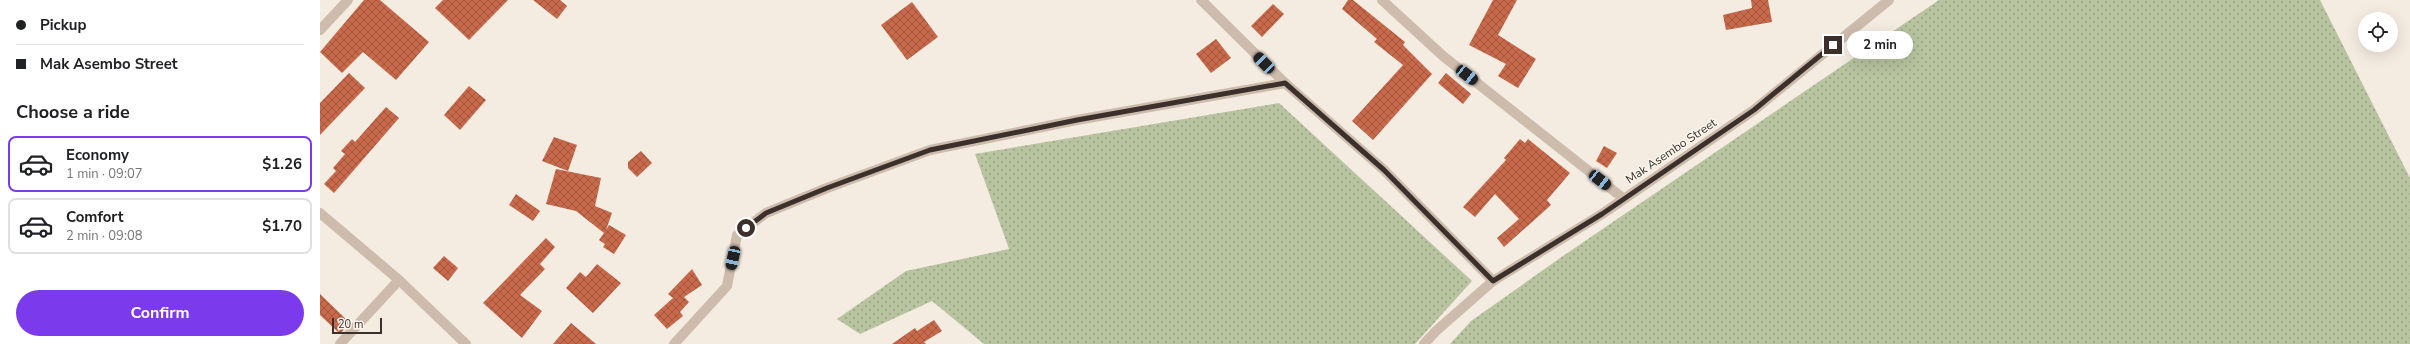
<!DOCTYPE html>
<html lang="en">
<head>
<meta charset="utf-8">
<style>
  :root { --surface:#fff; --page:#f6f6f6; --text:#202124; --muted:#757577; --line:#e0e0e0; --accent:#7c3aed }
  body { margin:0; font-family:"Nunito Sans",sans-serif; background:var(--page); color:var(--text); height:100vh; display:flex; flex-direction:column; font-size:15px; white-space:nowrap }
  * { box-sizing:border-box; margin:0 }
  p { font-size:13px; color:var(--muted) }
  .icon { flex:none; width:22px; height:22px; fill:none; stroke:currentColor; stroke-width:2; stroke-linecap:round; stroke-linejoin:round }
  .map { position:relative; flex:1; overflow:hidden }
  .side { display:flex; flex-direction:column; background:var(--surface); width:320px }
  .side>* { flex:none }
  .banner { display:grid; align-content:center; height:88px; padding:0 16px; background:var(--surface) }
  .buttons { position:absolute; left:2038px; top:12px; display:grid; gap:8px }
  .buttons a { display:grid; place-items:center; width:40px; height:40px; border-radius:50%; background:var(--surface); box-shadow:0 4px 16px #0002; font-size:20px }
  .scale { position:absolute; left:12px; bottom:10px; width:50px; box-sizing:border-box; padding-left:4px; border:2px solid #3b302b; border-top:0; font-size:11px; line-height:14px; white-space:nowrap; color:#3b302b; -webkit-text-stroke:3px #fbf5ee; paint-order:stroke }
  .end { position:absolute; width:18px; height:18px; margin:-9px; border:5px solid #3b302b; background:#fff; box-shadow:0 0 0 2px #fff }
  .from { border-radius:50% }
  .bubble { position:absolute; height:28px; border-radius:14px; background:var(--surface); box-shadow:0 4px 16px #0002; font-size:13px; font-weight:700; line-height:28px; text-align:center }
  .car { position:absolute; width:12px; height:24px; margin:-12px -6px; border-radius:5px; box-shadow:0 0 3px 1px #0007; background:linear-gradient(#222 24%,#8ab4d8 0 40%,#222 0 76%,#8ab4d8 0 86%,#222 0) }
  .banner b { display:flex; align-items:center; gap:14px; height:38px; font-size:15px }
  .banner b+b { border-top:1px solid var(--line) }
  .banner i { width:10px; height:10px; background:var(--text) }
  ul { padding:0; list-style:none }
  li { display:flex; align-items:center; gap:12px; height:56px; margin:0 8px 6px; padding:0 8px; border:2px solid var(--line); border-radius:8px }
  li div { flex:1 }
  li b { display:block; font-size:15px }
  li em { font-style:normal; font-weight:700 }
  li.on { border-color:var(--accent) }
  li>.icon { width:36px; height:36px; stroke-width:1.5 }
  h2 { padding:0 16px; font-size:18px; line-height:48px }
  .button { display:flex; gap:8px; margin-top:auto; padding:8px 16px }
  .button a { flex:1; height:46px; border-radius:24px; background:var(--accent); color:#fff; font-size:16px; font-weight:700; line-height:46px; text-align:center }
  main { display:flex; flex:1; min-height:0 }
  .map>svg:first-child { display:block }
  .grass { fill:url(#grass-dots) }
  .building { fill:url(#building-cross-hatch) }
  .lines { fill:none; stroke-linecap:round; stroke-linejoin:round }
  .street { stroke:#cdbbac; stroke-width:10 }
  .route { stroke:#3b302b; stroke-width:5 }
  .labels { text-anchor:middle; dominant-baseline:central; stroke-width:3; stroke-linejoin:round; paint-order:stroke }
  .street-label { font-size:12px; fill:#3b302b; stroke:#fbf5ee }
</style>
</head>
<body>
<main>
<section class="side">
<div class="banner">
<b><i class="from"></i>Pickup</b>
<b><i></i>Mak Asembo Street</b>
</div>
<h2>Choose a ride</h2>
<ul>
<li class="on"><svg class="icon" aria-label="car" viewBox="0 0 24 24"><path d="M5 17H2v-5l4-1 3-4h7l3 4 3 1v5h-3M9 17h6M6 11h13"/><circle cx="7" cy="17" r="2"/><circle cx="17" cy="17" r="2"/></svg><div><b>Economy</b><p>1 min · 09:07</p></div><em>$1.26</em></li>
<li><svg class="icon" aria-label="car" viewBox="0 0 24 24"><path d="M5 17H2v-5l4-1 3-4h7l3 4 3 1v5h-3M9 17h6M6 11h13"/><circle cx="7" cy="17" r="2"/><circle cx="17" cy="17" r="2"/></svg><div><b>Comfort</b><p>2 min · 09:08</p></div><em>$1.70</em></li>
</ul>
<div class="button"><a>Confirm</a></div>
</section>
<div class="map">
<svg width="2090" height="344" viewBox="0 0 2090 344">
  <defs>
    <pattern id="grass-dots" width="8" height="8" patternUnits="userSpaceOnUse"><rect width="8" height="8" fill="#b8c4a0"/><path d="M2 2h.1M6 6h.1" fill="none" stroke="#97a083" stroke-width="1.8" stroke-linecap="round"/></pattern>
    <pattern id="building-cross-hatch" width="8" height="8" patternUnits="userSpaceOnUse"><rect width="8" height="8" fill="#c8694b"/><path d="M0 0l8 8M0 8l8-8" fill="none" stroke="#a4573f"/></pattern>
  </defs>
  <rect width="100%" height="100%" fill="#f4ebe1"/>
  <g class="grass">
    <polygon points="1619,0 2000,0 2090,178 2090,344 1130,344 1151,321 1243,256"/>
    <polygon points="959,103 1152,281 1095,344 664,344 612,301 540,334 517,319 586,271 689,249 655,154"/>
  </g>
  <g class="building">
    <polygon points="44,0 60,0 109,42 76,80 43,52 22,73 0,52"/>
    <polygon points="123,0 188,0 149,40 115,8"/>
    <polygon points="213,0 240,0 247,6 237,19"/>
    <polygon points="1028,0 1033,0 1085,42 1083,45 1112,74 1053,140 1032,121 1083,65 1054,42 1057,39 1022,9"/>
    <polygon points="1173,0 1197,0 1178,35 1216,59 1198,88 1178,76 1186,64 1149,45"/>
    <polygon points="1431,0 1448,0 1452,22 1406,30 1403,15 1432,8"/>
    <polygon points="592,2 618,37 587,60 561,25"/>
    <polygon points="953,4 964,14 942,37 931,26"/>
    <polygon points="896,39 911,58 891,73 876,54"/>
    <polygon points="29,73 45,88 0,135 0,103"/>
    <polygon points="1126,73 1151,94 1143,104 1118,83"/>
    <polygon points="149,86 166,100 140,130 124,115"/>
    <polygon points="66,107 79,118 14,193 4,184 16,171 13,168 25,154 21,151 32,139 35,142"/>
    <polygon points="234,137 257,145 248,171 222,161"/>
    <polygon points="1200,139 1205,143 1208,139 1250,173 1227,200 1231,205 1184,247 1177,238 1199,219 1175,194 1155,217 1143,207 1186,160 1184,158"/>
    <polygon points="1284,146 1297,153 1287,168 1276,161"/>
    <polygon points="321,151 332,163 317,177 308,168 308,162"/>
    <polygon points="236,169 281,178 275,206 292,213 286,230 289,225 306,235 294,254 283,247 285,244 279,240 284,233 256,211 226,204"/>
    <polygon points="196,194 220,211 213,221 189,205"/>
    <polygon points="226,238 235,247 220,264 225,269 200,295 222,311 202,338 163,303"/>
    <polygon points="124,256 138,268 128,281 113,268"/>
    <polygon points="277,264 301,283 273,313 246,288 260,272 266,277"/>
    <polygon points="372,269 382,285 364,297 369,302 360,312 363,316 347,329 334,315 353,298 348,294"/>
    <polygon points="0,294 30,323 20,334 0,315"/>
    <polygon points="614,320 622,331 604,342 606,344 572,344 595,328 597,331"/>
    <polygon points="251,323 276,344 233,344"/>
  </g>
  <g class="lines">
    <g class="street">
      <polyline points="881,0 965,83 1064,170 1173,281"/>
      <polyline points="1062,0 1123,56 1304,199"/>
      <polyline points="0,30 28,0"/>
      <polyline points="0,213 79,280 146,344"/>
      <polyline points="20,344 79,280"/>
      <polyline points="354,344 407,286 417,235 446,213 507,188 610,150 757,120 965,83"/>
      <polyline points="1104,344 1116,331 1173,281 1282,214 1434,110 1569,0"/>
    </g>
  </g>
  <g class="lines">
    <polyline class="route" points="426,228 446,213 507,188 610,150 757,120 965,83 1064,170 1173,281 1282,214 1434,110 1513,45"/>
  </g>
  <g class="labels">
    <g class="street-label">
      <text transform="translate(1351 151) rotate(-34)">Mak Asembo Street</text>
    </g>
  </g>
</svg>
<div class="buttons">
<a><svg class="icon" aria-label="locate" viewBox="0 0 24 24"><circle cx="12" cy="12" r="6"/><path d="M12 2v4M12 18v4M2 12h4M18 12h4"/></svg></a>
</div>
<div class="scale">20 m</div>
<i class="end from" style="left:426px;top:228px"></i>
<i class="end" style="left:1513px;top:45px"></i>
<div class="bubble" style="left:1527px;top:31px;width:66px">2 min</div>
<i class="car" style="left:944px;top:63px;rotate:315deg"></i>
<i class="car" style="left:1147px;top:75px;rotate:128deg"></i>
<i class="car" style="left:1280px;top:180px;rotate:128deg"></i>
<i class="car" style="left:413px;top:258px;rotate:192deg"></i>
</div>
</main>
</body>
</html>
